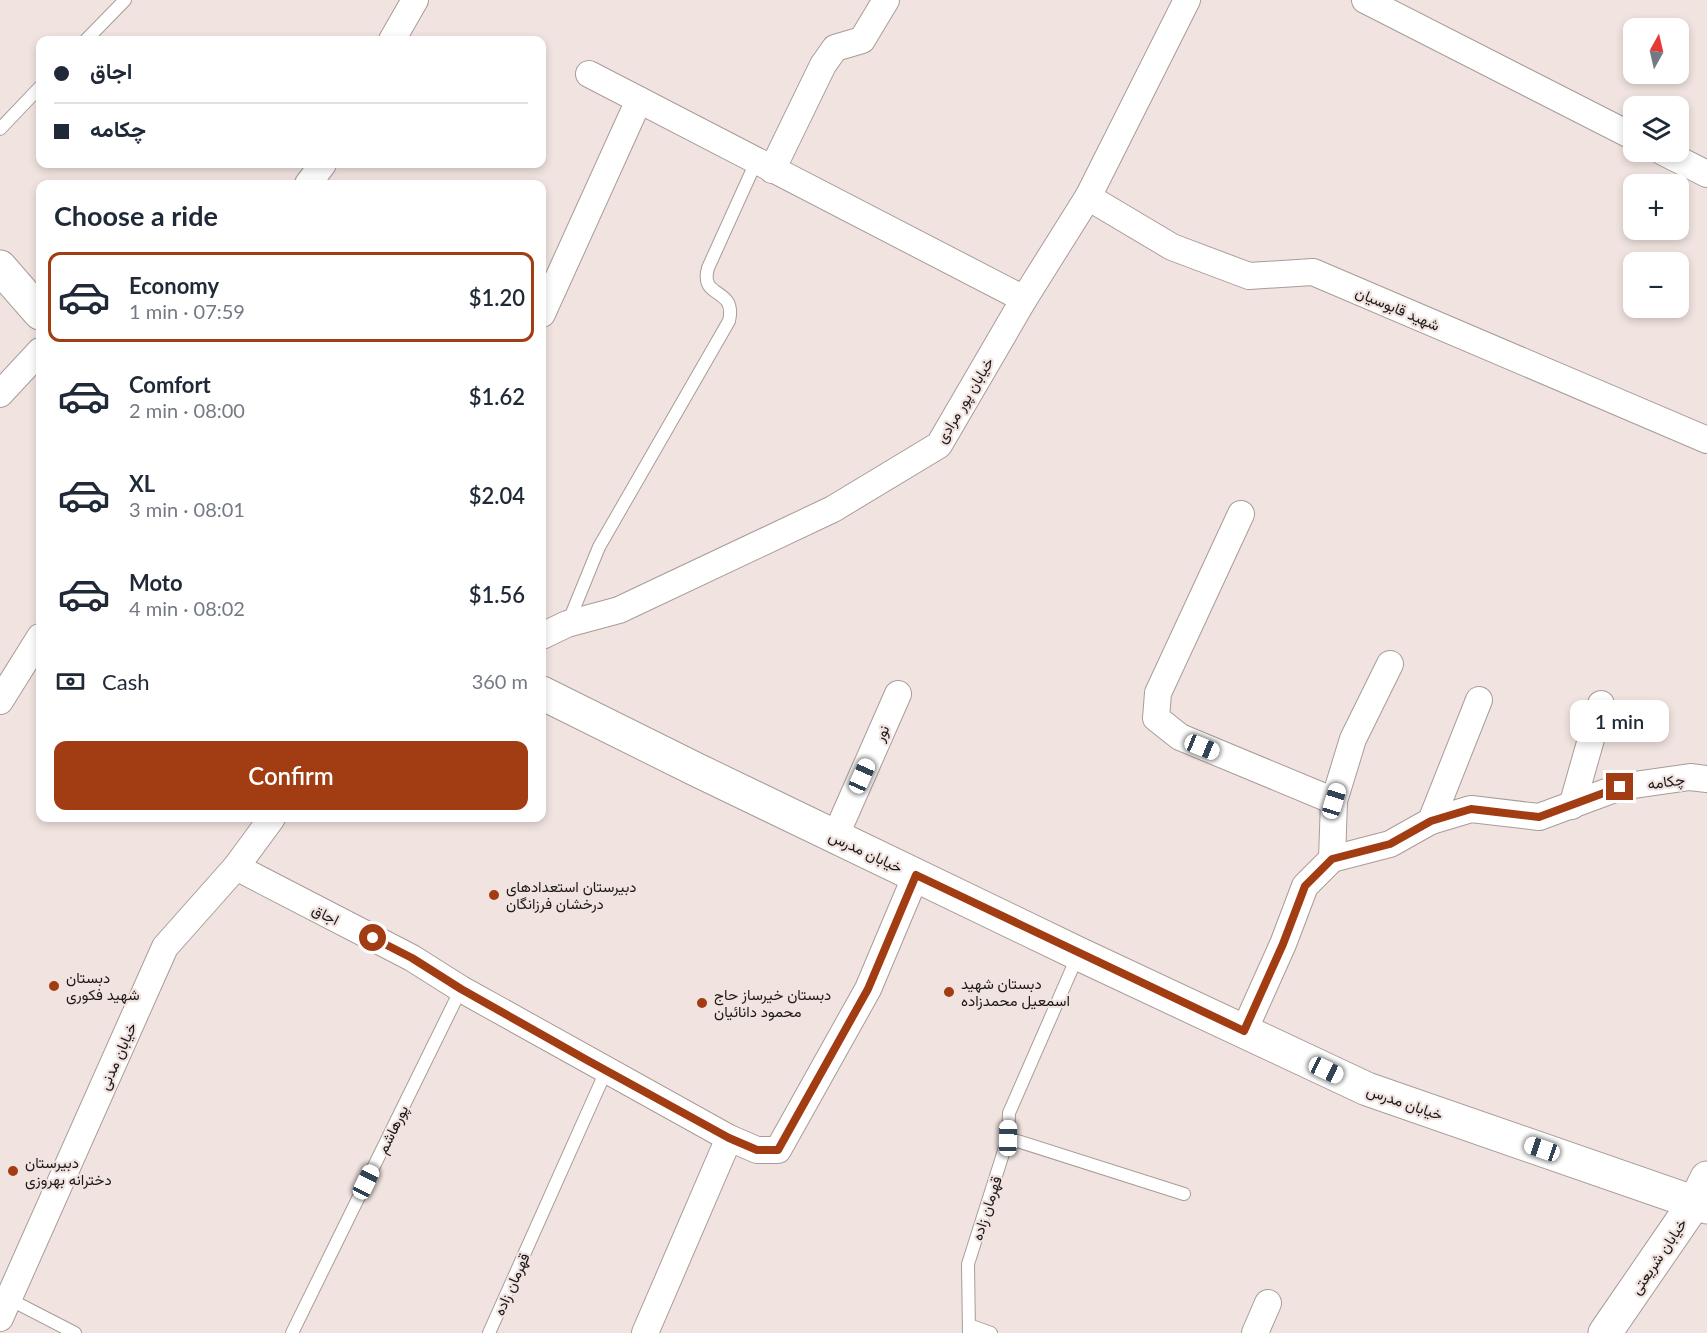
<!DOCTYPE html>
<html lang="en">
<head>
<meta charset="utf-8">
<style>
  :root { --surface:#fff; --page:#f2f2f3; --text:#1f2937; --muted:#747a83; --line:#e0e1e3; --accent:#a23c12 }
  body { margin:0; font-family:Lato,Vazirmatn,sans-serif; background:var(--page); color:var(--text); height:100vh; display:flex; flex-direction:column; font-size:22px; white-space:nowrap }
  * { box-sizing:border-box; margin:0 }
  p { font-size:20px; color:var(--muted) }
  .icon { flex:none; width:33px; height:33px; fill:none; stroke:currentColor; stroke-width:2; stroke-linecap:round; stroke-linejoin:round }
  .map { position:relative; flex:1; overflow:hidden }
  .drawer { position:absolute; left:36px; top:180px; width:510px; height:642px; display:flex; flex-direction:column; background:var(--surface); border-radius:12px; box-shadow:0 3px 9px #0003 }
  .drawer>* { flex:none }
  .hud { position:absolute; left:36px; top:36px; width:510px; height:132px; border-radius:12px; box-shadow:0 3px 9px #0003; display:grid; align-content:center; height:132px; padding:0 18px; background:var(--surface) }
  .needle { width:39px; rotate:8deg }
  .tools { position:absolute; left:1623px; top:18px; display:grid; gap:12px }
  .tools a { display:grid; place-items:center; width:66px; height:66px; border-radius:12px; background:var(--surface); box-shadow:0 3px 9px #0003; font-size:30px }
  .end { position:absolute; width:27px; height:27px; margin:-14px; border:8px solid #a23c12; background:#fff; box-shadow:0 0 0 3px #fff }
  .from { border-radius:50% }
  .bubble { position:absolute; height:42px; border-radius:12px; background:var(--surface); box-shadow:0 3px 9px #0003; font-size:20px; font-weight:600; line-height:42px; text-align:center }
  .car { position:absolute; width:18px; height:36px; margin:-18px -9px; border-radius:8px; box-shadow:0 0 4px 2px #0007; background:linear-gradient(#fff 24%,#345 0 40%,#fff 0 76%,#345 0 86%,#fff 0) }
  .hud b { display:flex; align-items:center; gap:21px; height:57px; font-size:22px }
  .hud b+b { border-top:2px solid var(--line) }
  .hud i { width:15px; height:15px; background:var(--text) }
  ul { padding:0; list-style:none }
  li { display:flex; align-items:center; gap:18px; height:90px; margin:0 12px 9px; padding:0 6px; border:3px solid transparent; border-radius:12px }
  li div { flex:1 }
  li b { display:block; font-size:22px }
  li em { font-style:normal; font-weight:600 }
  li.selected { border-color:var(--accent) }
  li>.icon { width:54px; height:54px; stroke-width:1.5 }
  h2 { padding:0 18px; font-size:27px; line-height:72px }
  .pay { display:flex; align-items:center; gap:15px; height:66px; padding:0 18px; font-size:22px }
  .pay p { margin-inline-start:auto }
  .primary-button { display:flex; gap:12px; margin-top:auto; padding:12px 18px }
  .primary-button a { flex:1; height:69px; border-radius:12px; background:var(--accent); color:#fff; font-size:24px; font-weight:600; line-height:69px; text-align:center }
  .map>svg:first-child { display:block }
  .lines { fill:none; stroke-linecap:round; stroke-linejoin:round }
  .lane-casing { stroke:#a89c98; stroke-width:14 }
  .street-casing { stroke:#a89c98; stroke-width:28 }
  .secondary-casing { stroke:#a89c98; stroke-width:35 }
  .lane { stroke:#fff; stroke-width:12 }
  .street { stroke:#fff; stroke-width:26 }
  .secondary { stroke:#fff; stroke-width:33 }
  .route { stroke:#a23c12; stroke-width:8 }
  .poi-dot { fill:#a23c12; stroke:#f1e4e0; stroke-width:2 }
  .labels { text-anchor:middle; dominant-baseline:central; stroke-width:4.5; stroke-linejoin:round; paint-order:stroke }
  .street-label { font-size:15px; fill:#1c1817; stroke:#f1e4e0 }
  .poi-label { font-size:15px; fill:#1c1817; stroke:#f1e4e0; text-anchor:start }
</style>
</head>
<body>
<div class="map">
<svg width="1707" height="1333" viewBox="0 0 1707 1333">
  <rect width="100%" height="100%" fill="#f1e4e0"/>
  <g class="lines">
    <defs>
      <g id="lane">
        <polyline points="86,40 125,0"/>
        <polyline points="0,129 40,87"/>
        <path d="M568,623L599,547L729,321C737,286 699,300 708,268L756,162"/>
        <polyline points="1008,1138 1184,1194"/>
        <polyline points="9,1299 75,1333"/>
        <polyline points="969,1325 991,1333"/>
        <polyline points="292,1333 461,989"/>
        <polyline points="489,1333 606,1071"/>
        <polyline points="969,1333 968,1264 1008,1138 1009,1113 1078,955"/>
      </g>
      <g id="street">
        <polyline points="1365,0 1634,137"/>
        <polyline points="392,40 415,0"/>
        <polyline points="589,74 1024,299"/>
        <polyline points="1663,152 1707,174"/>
        <polyline points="772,170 823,65 835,48 862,40 886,0"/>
        <polyline points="308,184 323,164"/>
        <polyline points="1088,197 1172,247 1249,276 1313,272 1707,440"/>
        <polyline points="542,314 639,100"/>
        <polyline points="0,394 40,351"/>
        <polyline points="1241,514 1158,693 1156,718 1180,737 1334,801"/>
        <polyline points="542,636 567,624 619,610 833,509 939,445 1024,299 1088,197 1187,0"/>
        <polyline points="0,701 40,637"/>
        <polyline points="1572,806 1601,704"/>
        <polyline points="1431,821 1479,700"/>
        <polyline points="835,837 898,694"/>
        <polyline points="1332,859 1334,801 1353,739 1390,664"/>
        <polyline points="236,867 412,958 461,989 729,1138 757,1150 778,1150 868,989 916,875"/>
        <polyline points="1244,1031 1283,944 1305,886 1332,859 1390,844 1431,821 1471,809 1539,817 1620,787 1690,777 1707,779"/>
        <polyline points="0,1318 165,947 236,867 272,818"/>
        <polyline points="645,1333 729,1138"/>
        <polyline points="1255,1333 1268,1303"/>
      </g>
      <g id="secondary">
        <polyline points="0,267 40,313"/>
        <polyline points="542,693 695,769 1079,954 1367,1089 1707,1207"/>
        <polyline points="1605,1333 1695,1202 1707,1178"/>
      </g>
    </defs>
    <use href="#lane" class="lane-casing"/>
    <use href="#street" class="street-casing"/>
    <use href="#secondary" class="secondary-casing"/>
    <use href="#lane" class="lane"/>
    <use href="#street" class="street"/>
    <use href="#secondary" class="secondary"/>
  </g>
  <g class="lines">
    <polyline class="route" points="373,938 412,958 461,989 585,1059 729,1138 757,1150 778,1150 868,989 916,875 1244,1031 1283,944 1305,886 1332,859 1390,844 1431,821 1471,809 1539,817 1620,787"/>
  </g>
  <g class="poi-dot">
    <circle cx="494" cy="895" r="6"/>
    <circle cx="54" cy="986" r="6"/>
    <circle cx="949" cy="992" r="6"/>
    <circle cx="702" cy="1003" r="6"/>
    <circle cx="13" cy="1171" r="6"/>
  </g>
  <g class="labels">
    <g class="street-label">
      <text transform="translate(1398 308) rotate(23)">شهید قابوسیان</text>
      <text transform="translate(964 400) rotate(-59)">خیابان پور مرادی</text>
      <text transform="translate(881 733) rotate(-66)">نور</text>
      <text transform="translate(1666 781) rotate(-8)">چکامه</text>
      <text transform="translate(866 851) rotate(25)">خیابان مدرس</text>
      <text transform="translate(326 914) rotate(27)">اجاق</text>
      <text transform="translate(117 1056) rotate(-66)">خیابان مدنی</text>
      <text transform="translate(1405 1102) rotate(19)">خیابان مدرس</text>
      <text transform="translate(392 1129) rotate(-64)">پورهاشم</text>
      <text transform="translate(986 1208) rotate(-72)">قهرمان زاده</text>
      <text transform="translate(1658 1256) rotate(-56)">خیابان شریعتی</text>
      <text transform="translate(511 1284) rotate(-66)">قهرمان زاده</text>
    </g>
    <g class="poi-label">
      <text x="506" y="886">دبیرستان استعدادهای<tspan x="506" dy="17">درخشان فرزانگان</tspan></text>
      <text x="66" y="977">دبستان<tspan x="66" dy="17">شهید فکوری</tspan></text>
      <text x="961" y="983">دبستان شهید<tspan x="961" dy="17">اسمعیل محمدزاده</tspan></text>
      <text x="714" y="994">دبستان خیرساز حاج<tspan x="714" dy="17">محمود دانائیان</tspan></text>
      <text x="25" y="1162">دبیرستان<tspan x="25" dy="17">دخترانه بهروزی</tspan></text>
    </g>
  </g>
</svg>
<div class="tools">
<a><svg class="needle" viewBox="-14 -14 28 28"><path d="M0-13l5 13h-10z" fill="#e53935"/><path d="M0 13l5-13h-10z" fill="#747a83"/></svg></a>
<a><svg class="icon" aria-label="layers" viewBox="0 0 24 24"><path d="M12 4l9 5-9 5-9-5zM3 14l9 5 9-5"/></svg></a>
<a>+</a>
<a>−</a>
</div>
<i class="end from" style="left:373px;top:938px"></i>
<i class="end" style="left:1620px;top:787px"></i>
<div class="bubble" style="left:1570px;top:700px;width:99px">1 min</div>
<i class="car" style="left:1202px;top:747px;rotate:112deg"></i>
<i class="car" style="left:862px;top:776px;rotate:24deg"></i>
<i class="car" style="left:1334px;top:801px;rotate:17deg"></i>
<i class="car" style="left:1326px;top:1070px;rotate:115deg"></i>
<i class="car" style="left:1008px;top:1138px;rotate:1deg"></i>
<i class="car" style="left:1542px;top:1149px;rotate:289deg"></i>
<i class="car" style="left:366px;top:1182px;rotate:26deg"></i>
<div class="hud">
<b><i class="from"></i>اجاق</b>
<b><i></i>چکامه</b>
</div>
<section class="drawer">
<h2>Choose a ride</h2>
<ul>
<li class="selected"><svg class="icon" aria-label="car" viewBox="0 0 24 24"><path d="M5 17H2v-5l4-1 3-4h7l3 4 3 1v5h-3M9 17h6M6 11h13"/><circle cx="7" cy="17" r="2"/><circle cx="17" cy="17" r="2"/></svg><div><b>Economy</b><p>1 min · 07:59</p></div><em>$1.20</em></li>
<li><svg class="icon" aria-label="car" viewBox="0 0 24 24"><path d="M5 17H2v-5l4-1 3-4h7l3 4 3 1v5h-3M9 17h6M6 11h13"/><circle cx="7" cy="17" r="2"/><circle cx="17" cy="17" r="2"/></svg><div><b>Comfort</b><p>2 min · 08:00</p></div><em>$1.62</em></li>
<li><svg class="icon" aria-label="car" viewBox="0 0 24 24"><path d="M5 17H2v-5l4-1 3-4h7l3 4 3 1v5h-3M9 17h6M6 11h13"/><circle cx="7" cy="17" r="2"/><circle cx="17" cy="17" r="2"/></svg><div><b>XL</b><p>3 min · 08:01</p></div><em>$2.04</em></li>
<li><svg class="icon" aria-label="car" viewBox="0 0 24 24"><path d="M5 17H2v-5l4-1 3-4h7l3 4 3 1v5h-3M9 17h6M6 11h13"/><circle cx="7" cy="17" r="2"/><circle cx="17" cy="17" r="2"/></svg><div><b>Moto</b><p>4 min · 08:02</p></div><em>$1.56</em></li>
</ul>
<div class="pay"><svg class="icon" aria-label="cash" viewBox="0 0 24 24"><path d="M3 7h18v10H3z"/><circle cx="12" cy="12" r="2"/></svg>Cash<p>360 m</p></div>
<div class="primary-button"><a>Confirm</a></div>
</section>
</div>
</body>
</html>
